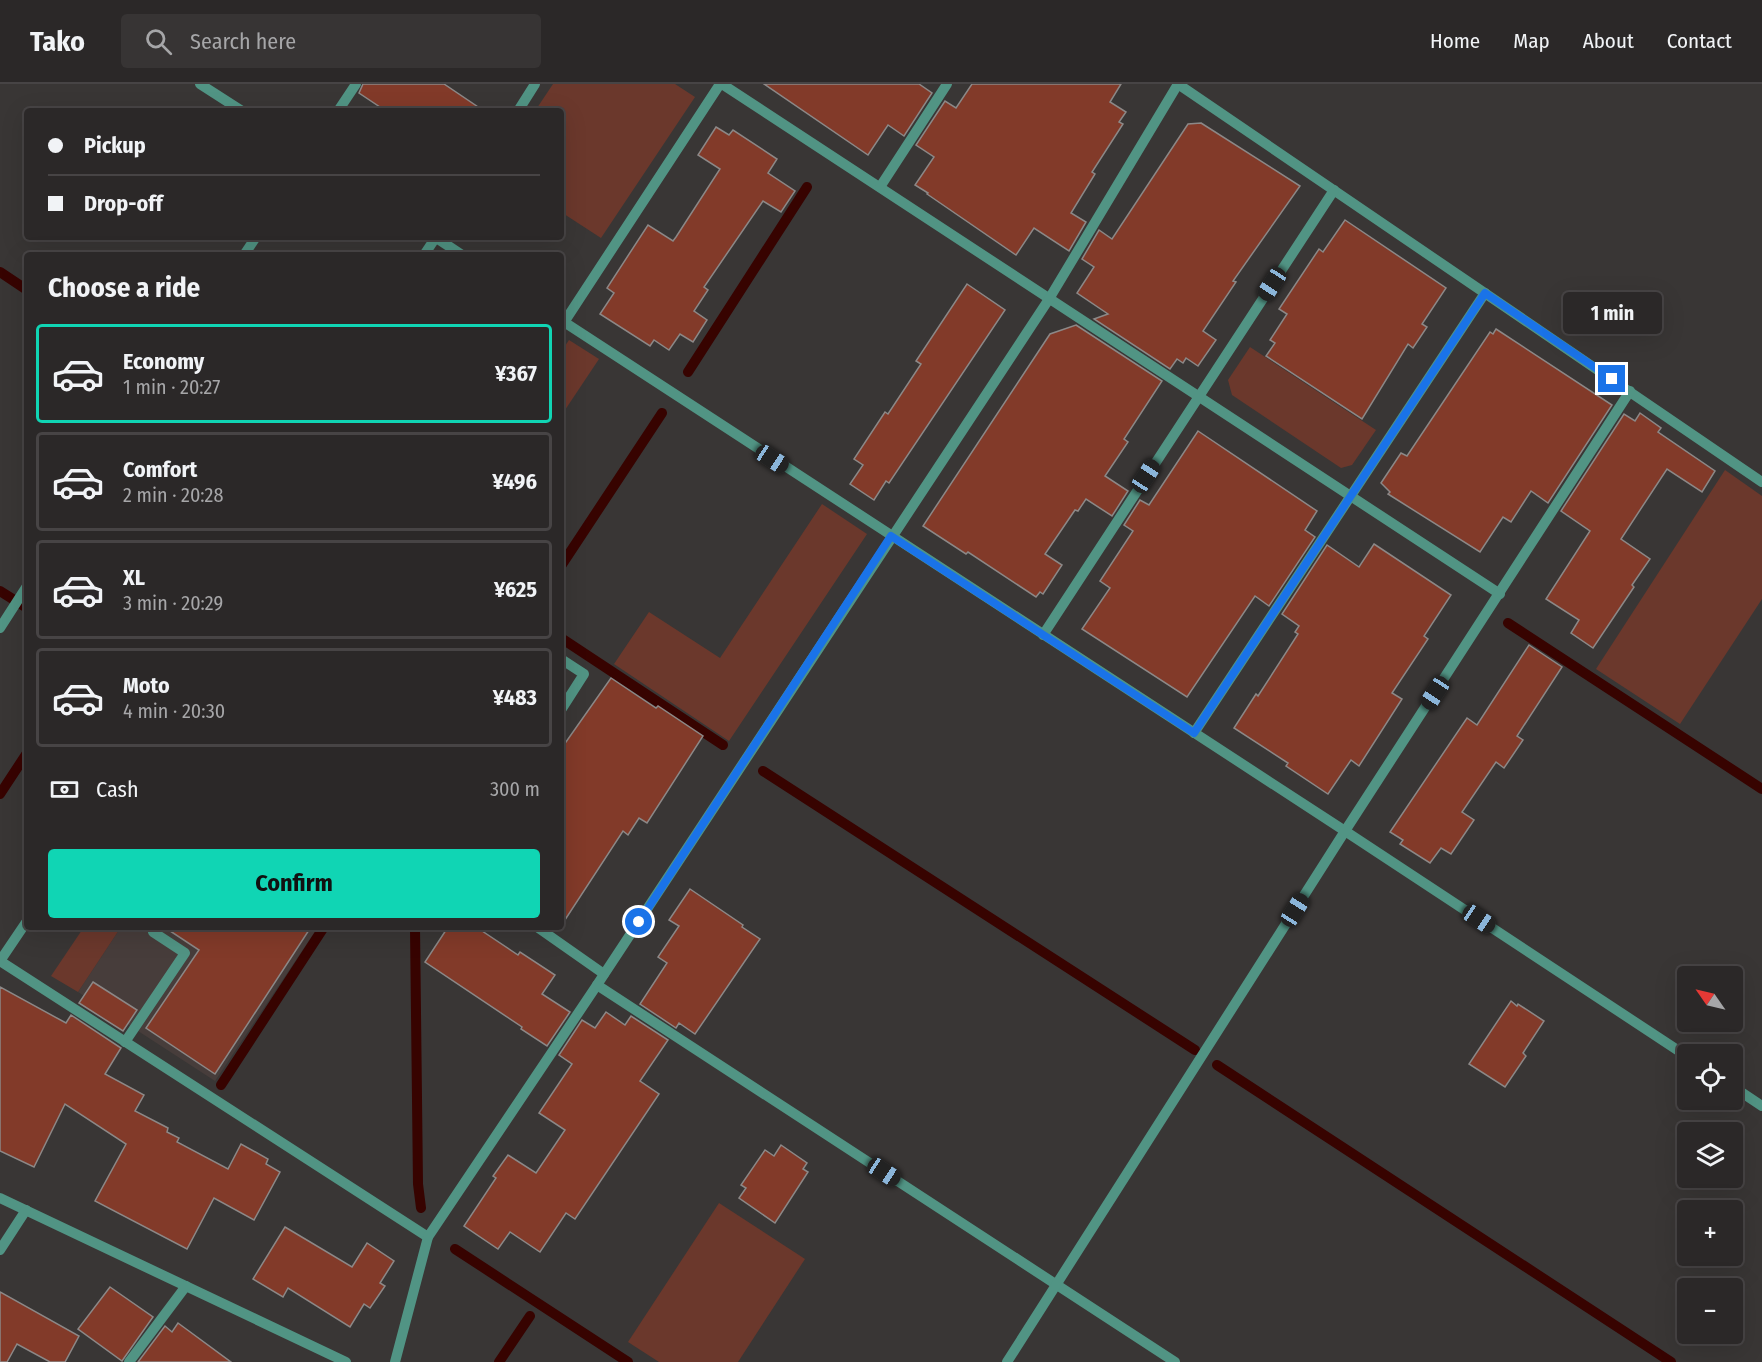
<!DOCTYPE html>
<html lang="en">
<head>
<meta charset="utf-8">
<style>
  :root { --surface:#2b2828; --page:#373434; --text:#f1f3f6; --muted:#a6a6a8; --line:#474445; --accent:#10d5b4 }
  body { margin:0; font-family:"Fira Sans Condensed",sans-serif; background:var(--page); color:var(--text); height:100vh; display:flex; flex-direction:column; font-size:22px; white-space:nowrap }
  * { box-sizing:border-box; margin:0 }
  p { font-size:20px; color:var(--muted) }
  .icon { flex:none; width:33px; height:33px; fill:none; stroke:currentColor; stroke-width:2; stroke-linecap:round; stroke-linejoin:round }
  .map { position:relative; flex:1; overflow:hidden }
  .side { position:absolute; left:24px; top:168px; width:540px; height:678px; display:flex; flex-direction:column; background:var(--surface); border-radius:6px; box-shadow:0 6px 24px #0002,0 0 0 2px var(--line) }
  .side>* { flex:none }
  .guide { position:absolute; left:24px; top:24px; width:540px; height:132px; border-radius:6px; box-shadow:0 6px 24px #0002,0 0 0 2px var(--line); display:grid; align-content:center; height:132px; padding:0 24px; background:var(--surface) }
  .needle { width:39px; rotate:304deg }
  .fabs { position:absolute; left:1677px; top:882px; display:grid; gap:12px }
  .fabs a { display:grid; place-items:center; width:66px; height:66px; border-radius:6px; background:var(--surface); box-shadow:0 6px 24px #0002,0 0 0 2px var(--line); font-size:30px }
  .end { position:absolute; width:27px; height:27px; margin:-14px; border:8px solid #1a73e8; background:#fff; box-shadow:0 0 0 3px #fff }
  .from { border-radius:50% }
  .bubble { position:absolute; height:42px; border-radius:6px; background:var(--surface); box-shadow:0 6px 24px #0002,0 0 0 2px var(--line); font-size:20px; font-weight:700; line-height:42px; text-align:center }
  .car { position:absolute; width:18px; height:36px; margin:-18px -9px; border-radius:8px; box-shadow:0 0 4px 2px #0007; background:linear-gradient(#222 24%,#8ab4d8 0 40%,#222 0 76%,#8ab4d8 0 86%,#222 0) }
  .guide b { display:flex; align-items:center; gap:21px; height:57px; font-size:22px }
  .guide b+b { border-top:2px solid var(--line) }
  .guide i { width:15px; height:15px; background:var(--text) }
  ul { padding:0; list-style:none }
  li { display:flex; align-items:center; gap:18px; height:99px; margin:0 12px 9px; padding:0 12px; border:3px solid var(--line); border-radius:6px }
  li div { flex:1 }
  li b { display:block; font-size:22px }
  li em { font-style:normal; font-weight:700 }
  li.selected { border-color:var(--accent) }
  li>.icon { width:54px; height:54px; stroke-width:1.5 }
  h2 { padding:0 24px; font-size:27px; line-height:72px }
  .pay { display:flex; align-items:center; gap:15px; height:66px; padding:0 24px; font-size:22px }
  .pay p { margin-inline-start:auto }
  .button { display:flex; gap:12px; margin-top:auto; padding:12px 24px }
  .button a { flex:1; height:69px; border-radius:6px; background:var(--accent); color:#111; font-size:24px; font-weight:700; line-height:69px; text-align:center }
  header { display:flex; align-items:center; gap:36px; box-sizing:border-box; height:84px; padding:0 30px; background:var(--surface); border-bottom:2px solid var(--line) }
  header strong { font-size:28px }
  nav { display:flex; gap:33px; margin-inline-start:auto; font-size:21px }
  .search { width:420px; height:54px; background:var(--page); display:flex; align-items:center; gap:15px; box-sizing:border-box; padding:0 21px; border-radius:6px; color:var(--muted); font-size:22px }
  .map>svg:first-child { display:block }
  .built { fill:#473d3b }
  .green { fill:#6b382c }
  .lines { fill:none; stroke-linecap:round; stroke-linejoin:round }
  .stream { stroke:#370300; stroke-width:10 }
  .building { fill:#823a29; stroke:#8c8887; stroke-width:1.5 }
  .minor { stroke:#519484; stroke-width:10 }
  .route { stroke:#1a73e8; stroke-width:8 }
</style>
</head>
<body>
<header>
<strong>Tako</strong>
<div class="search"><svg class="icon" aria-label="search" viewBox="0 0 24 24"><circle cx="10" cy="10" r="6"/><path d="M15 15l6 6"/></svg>Search here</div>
<nav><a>Home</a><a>Map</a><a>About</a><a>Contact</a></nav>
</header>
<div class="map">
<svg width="1762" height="1278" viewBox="0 0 1762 1278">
  <rect width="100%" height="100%" fill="#393635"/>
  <polygon class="built" points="121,843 318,843 215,997 78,908"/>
  <g class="green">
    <polygon points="553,0 675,0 695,13 601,154 561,128 561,27 535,27"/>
    <polygon points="569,256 599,275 561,332 561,268"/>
    <polygon points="1250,263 1376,346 1352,381 1341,384 1232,311 1228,296"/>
    <polygon points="1725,386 1762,412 1762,515 1680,640 1596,585"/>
    <polygon points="822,420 867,450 729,657 614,580 649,528 720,574"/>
    <polygon points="84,843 121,843 78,908 51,892"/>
    <polygon points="719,1119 805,1175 738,1278 659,1278 628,1258"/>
  </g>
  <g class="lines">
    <g class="stream">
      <polyline points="0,188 27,206"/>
      <polyline points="688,288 807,103"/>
      <polyline points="561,482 662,329"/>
      <polyline points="0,507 27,524"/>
      <polyline points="1508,539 1762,705"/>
      <polyline points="561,554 723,661"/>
      <polyline points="763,687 1195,966"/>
      <polyline points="0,710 27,669"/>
      <polyline points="415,843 418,1100 421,1124"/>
      <polyline points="1217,981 1671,1278"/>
      <polyline points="221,1001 324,843"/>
      <polyline points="455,1165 628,1278"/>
      <polyline points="499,1278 530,1232"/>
    </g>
  </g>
  <g class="building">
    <polygon points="363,0 444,0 484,27 386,27 359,9"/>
    <polygon points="764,0 919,0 932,9 904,52 888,41 868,71"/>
    <polygon points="972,0 1121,0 1110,18 1126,28 1119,38 1123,40 1092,88 1095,90 1071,129 1086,138 1069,167 1034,144 1016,171 927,110 928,109 915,101 934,73 916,61 945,17 956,24"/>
    <polygon points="1201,39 1300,102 1233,197 1236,198 1203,247 1216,256 1198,282 1186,274 1183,279 1177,275 1170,285 1094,235 1108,230 1077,209 1094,183 1082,175 1099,146 1112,155 1188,40"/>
    <polygon points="716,43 729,51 733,46 777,75 768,89 795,107 781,128 763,117 704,203 708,206 694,227 707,236 693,258 680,250 669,266 654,256 650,262 600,230 614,209 607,204 648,141 673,157 676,153 720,85 698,71"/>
    <polygon points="1345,136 1446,204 1422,240 1427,243 1413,264 1408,260 1362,335 1266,272 1275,259 1270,256 1287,230 1279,225 1319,165 1323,168"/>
    <polygon points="967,200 1005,226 889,399 886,397 874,416 850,400 863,381 854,375 885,328 888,330 921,280 916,277"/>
    <polygon points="1076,241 1162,297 1124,355 1128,358 1105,392 1128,407 1112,432 1086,415 1078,427 1075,426 1045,470 1062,481 1043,510 1040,508 1036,513 968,468 966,470 923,442 1050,250"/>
    <polygon points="1496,245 1612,321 1548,419 1531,407 1511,438 1503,433 1480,468 1388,410 1390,408 1381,399 1401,369 1407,372 1490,248 1493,250"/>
    <polygon points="1640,329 1661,344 1658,348 1715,387 1702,408 1667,385 1621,455 1650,475 1632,501 1634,503 1593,564 1571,549 1579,536 1546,515 1590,447 1561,427 1624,330 1635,337"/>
    <polygon points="1198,347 1317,427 1305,446 1315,453 1269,522 1255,512 1187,613 1082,545 1110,504 1100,497 1133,447 1124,441 1140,416 1149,421"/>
    <polygon points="1374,460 1451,511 1424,552 1428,555 1392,609 1402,615 1359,682 1351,676 1328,710 1286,682 1288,679 1234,644 1256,610 1258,612 1298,550 1295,548 1299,542 1282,530 1327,461 1359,483"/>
    <polygon points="1529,561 1562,583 1517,652 1523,656 1504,684 1496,678 1462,728 1474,736 1451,770 1441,764 1430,779 1400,760 1403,756 1390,748 1467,634 1477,641"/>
    <polygon points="611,594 656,624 658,622 703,652 647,739 639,734 628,751 623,747 561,842 561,665"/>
    <polygon points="690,805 743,841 742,843 760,855 695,950 679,939 676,944 640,920 667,879 658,873 679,842 669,836"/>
    <polygon points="164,843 311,843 215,990 146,944 199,866"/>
    <polygon points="448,843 476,843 518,871 520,868 555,891 542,910 570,928 547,962 521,945 522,943 425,878"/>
    <polygon points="93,898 137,926 123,947 79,919"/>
    <polygon points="0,903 66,939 71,931 121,964 105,990 144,1011 135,1027 168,1044 167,1048 179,1054 177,1058 228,1085 241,1060 268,1075 266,1080 280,1088 254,1136 214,1114 187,1165 95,1117 126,1060 65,1020 34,1083 0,1067"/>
    <polygon points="1511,917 1517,922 1518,920 1544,937 1523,969 1526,972 1505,1003 1469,980"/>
    <polygon points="606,928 625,941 631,932 668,956 640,997 659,1010 575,1135 566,1129 540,1168 510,1148 498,1165 464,1142 496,1094 493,1092 508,1071 536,1089 565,1046 539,1029 572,980 559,971 582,936 595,944"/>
    <polygon points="781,1061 807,1079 803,1085 808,1088 775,1139 739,1114 746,1104 741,1101 765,1066 774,1072"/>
    <polygon points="285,1143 352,1183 367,1159 394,1177 380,1199 385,1202 370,1224 364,1220 350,1243 288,1204 283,1213 253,1195"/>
    <polygon points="110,1203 153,1233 122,1277 78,1245"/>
    <polygon points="0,1208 79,1252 65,1278 50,1278 17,1260 7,1278 0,1278"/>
    <polygon points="178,1239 231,1278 138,1278 165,1242 172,1248"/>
  </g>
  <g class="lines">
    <g class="minor">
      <polyline points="200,0 242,27"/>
      <polyline points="722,0 1500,510"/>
      <polyline points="1178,0 1762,398"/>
      <polyline points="338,27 356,0"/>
      <polyline points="518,27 535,0"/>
      <polyline points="880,103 947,0"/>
      <polyline points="435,153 462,171"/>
      <polyline points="244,171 256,153"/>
      <polyline points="424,171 436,153"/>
      <polyline points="561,236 1345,747 1688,973"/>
      <polyline points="561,243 720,0"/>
      <polyline points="0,544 27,502"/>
      <polyline points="1043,551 1334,106"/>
      <polyline points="561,575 584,590 561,626"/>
      <polyline points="1194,649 1485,209"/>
      <polyline points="27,837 0,877 428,1153"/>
      <polyline points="537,843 604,890"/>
      <polyline points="597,901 1175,1278"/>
      <polyline points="125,958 185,869 153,848 156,843"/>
      <polyline points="1732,1002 1762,1022"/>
      <polyline points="0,1114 346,1278"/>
      <polyline points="0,1166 26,1126"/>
      <polyline points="129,1278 186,1202"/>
      <polyline points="395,1278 428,1153 597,901 1049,215 1178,0"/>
      <polyline points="1007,1278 1345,747 1630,307"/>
    </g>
  </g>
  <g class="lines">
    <polyline class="route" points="639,838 891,452 1194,649 1485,209 1612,295"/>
  </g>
</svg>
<div class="fabs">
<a><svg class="needle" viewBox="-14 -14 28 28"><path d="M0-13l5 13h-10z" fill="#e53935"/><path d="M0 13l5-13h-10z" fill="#a6a6a8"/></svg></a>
<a><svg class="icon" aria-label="locate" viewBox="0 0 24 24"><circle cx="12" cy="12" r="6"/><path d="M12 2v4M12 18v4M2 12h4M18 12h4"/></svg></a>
<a><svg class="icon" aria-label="layers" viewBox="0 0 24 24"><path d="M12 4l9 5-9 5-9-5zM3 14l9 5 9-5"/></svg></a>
<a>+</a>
<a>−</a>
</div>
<i class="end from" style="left:639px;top:838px"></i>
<i class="end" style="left:1612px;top:295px"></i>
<div class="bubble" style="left:1563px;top:208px;width:99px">1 min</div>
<i class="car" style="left:1272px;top:200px;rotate:213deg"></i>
<i class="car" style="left:772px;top:375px;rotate:123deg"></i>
<i class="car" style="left:1146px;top:392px;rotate:33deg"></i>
<i class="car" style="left:1435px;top:609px;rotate:213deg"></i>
<i class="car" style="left:1295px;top:826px;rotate:32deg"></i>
<i class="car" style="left:1479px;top:835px;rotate:124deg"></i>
<i class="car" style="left:884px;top:1088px;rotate:123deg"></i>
<div class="guide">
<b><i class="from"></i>Pickup</b>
<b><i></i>Drop-off</b>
</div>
<section class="side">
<h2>Choose a ride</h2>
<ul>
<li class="selected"><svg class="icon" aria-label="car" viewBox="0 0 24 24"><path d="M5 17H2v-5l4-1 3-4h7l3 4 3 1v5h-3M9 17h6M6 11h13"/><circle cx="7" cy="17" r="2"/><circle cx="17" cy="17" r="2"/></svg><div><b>Economy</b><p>1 min · 20:27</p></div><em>¥367</em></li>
<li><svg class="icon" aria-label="car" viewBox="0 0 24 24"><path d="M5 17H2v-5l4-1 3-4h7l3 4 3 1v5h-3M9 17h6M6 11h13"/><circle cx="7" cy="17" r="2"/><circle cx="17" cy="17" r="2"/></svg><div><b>Comfort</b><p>2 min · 20:28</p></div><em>¥496</em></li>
<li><svg class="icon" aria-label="car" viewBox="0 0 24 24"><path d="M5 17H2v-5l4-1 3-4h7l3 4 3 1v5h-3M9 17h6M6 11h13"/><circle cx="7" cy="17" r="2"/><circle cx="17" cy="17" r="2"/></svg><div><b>XL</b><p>3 min · 20:29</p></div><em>¥625</em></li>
<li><svg class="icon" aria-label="car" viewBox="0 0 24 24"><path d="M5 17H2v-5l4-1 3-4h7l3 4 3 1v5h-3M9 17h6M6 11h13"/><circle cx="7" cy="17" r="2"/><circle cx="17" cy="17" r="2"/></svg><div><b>Moto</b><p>4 min · 20:30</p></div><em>¥483</em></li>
</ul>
<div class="pay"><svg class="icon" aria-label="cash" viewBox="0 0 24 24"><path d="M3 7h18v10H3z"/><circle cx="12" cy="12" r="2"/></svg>Cash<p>300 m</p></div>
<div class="button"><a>Confirm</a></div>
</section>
</div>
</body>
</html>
